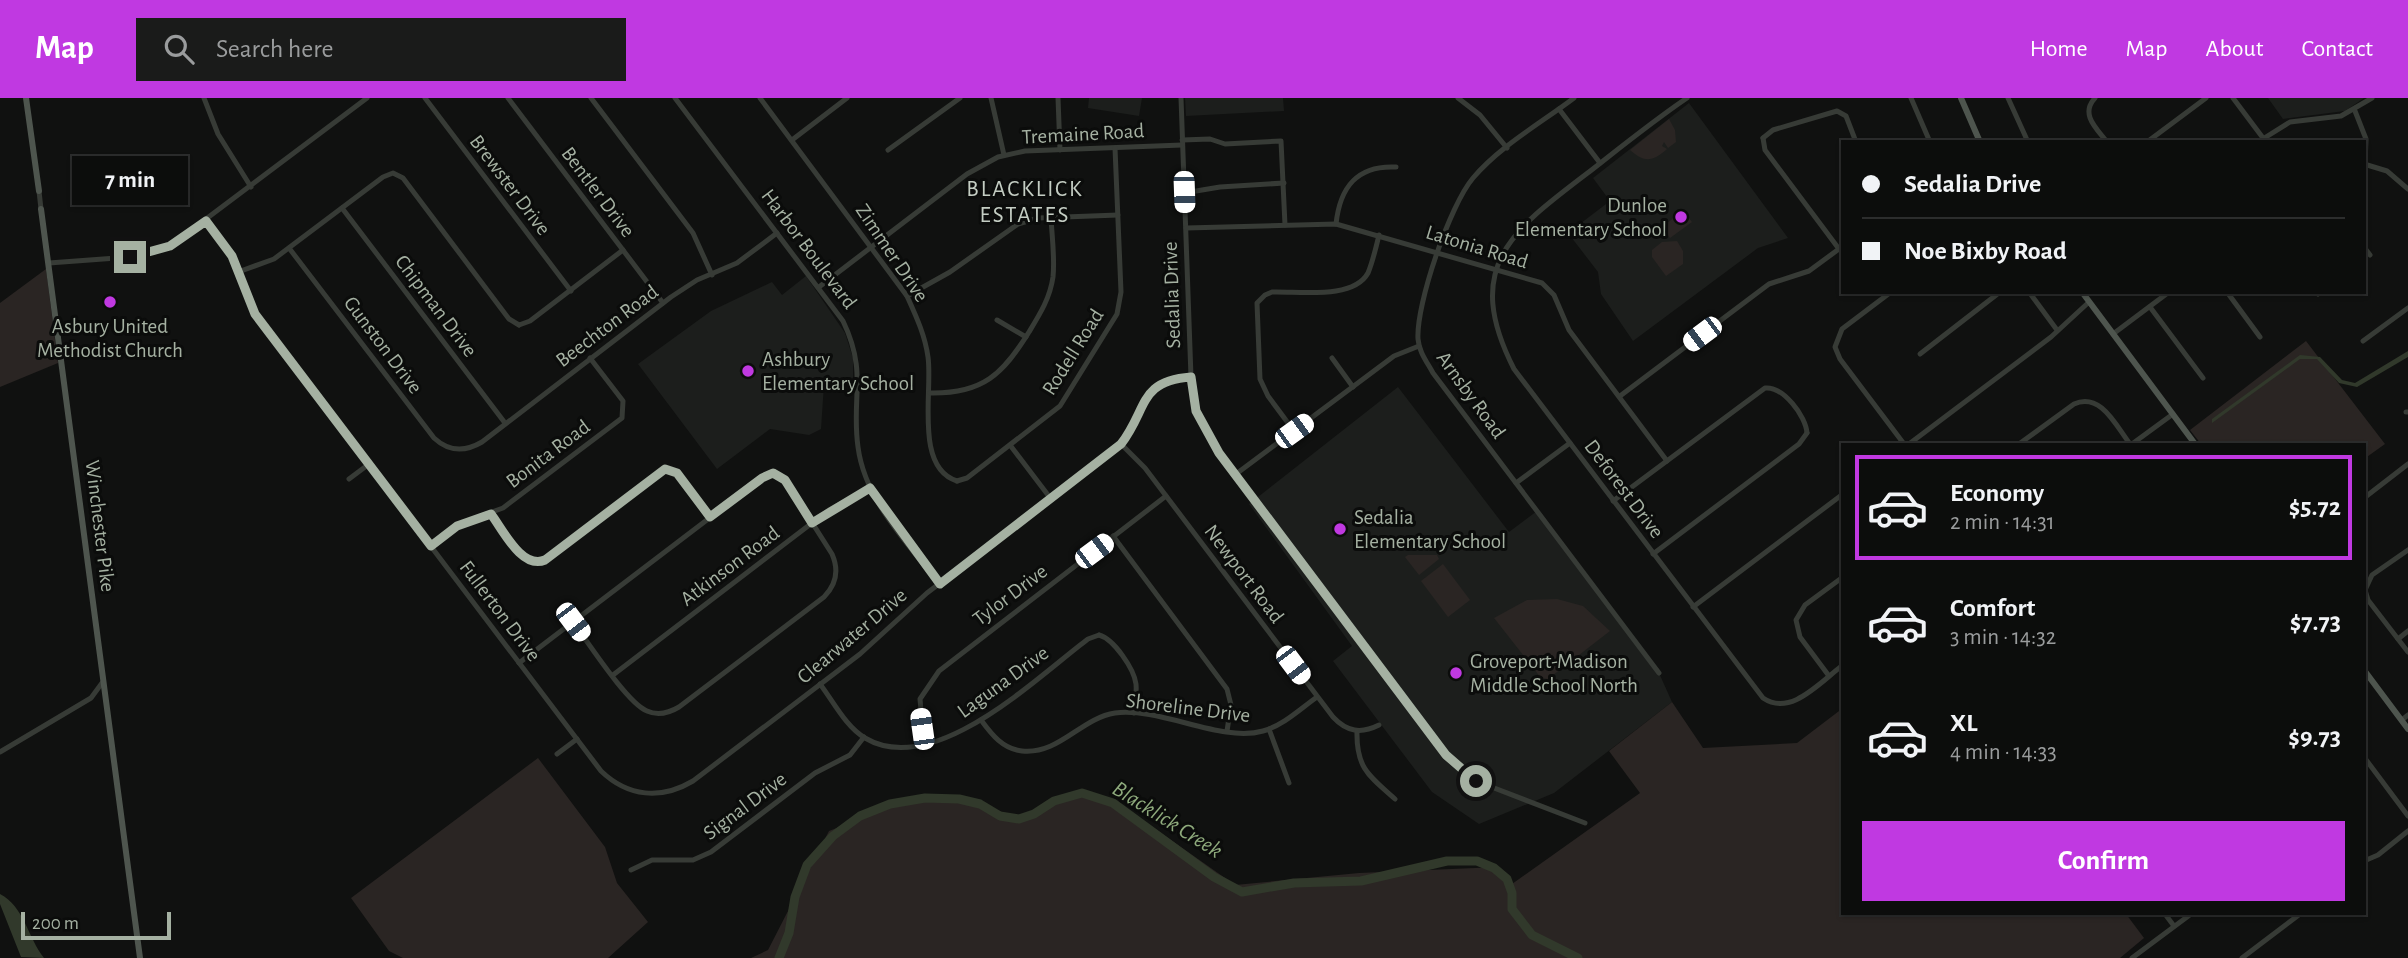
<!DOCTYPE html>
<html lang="en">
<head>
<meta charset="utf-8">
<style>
  :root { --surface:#0c0d0c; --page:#1a1b1a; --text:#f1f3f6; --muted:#9a9c9d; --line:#2c2d2d; --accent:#c039e1 }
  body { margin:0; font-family:"Alegreya Sans",sans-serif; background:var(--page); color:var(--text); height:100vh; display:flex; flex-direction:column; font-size:26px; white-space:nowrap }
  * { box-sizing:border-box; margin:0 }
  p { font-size:23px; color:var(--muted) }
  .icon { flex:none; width:38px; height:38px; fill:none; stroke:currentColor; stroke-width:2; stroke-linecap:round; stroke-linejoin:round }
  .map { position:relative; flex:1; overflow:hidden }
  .details { position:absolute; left:1841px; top:345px; width:525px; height:472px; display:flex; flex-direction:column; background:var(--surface); border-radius:0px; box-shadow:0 2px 5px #0004,0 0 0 2px var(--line) }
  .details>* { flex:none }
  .hud { position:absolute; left:1841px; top:42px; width:525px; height:154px; border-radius:0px; box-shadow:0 2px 5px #0004,0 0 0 2px var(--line); display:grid; align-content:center; height:154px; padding:0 21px; background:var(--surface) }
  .scale { position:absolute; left:21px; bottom:18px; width:150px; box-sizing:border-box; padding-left:7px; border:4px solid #a5b1a2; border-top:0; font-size:19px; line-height:24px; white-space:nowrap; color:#a5b1a2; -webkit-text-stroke:5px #0b0c0b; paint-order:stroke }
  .end { position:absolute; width:32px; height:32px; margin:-16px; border:9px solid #a5b1a2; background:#111; box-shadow:0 0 0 4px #111 }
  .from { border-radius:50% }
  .bubble { position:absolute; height:49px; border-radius:0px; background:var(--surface); box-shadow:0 2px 5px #0004,0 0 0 2px var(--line); font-size:23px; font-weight:700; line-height:49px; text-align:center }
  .car { position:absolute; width:21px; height:42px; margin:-21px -10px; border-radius:9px; box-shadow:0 0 5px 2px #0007; background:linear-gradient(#fff 24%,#345 0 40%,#fff 0 76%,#345 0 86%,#fff 0) }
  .hud b { display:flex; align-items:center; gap:24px; height:66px; font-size:26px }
  .hud b+b { border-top:2px solid var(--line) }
  .hud i { width:18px; height:18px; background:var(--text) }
  ul { padding:12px 0 0; list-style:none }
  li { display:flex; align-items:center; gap:21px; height:105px; margin:0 14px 10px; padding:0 7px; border:4px solid transparent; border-radius:0px }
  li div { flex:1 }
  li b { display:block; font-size:26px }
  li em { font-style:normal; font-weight:700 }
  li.on { border-color:var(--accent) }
  li>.icon { width:63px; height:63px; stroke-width:1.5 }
  .action { display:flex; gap:14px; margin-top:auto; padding:14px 21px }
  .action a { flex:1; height:80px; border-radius:0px; background:var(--accent); color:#fff; font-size:28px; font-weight:700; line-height:80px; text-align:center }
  header { display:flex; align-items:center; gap:42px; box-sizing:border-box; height:98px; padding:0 35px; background:var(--accent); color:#fff }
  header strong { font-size:33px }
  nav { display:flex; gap:38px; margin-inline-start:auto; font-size:24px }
  .search { width:490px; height:63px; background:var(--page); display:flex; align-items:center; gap:18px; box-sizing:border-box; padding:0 24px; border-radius:0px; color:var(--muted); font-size:26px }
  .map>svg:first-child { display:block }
  .built { fill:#1c1e1c }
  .green { fill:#2a2523 }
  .water { fill:#31392b }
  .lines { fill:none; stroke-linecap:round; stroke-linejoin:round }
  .river { stroke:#31392b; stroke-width:9 }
  .minor { stroke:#373b36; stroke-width:5 }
  .major { stroke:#4e554e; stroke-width:6 }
  .route { stroke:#a5b1a2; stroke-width:9 }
  .poi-dot { fill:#c039e1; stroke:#0b0c0b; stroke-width:2.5 }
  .labels { text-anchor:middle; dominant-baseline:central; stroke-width:6; stroke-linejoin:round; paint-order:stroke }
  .street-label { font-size:21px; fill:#a5b1a2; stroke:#0b0c0b }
  .poi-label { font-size:21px; fill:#a5b1a2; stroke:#0b0c0b; text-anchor:start }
  .neighbourhood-label { font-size:23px; letter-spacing:2px; fill:#c4cdc3; stroke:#0b0c0b }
  .water-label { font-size:23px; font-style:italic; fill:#8eaa7c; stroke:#0b0c0b }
</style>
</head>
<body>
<header>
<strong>Map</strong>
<div class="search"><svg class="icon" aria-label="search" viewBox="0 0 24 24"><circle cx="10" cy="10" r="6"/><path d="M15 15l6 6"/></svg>Search here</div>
<nav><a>Home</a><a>Map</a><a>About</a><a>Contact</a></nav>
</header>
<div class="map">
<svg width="2408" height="860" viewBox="0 0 2408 860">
  <rect width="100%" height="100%" fill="#101110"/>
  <g class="built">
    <polygon points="1089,0 1142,0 1139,18 1088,10"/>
    <polygon points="1185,0 1283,0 1284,13 1186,18"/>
    <polygon points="2268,0 2364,0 2345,13 2283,21"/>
    <polygon points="1689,5 1788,140 1758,150 1633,243 1601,196 1598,174 1568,135 1610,103 1593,80"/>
    <polygon points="806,178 845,235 853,260 853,284 824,286 821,331 809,337 770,331 717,371 638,266 711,213 772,184 782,197"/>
    <polygon points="1398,289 1509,434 1537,413 1659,575 1672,604 1554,695 1479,726 1432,694 1333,563 1352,548 1249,406"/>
  </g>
  <g class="green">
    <path d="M1669,21L1675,32L1676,44L1668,50L1664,44L1662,48L1667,51C1652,64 1645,65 1630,52Z"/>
    <polygon points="1683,113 1692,124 1670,140 1666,135 1659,139 1655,134"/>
    <polygon points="1677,143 1683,153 1683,166 1666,178 1652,159 1652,152 1662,144"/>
    <polygon points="46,171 58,265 0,289 0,205"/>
    <polygon points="2306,243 2385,346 2364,361 2364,346 2201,346 2190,332"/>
    <polygon points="1408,457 1437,457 1439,461 1419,477 1405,459"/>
    <polygon points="1443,466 1470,502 1448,519 1421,483"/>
    <polygon points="1557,501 1583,508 1610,533 1548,581 1541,580 1494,520 1527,502"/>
    <polygon points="1672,604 1703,650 1797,645 1843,610 1843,816 2126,816 2144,840 2120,860 751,860 768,852 829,733 904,704 973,702 1019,721 1082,695 1124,709 1235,787 1359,775 1498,769 1512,786 1640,695 1609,653"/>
    <polygon points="538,660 605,749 617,785 648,824 608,860 403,860 389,853 351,800"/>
  </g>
  <g class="water">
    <polygon points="2408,253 2408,259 2357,289 2339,285 2317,261 2300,261 2212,325 2212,321 2300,257 2320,259 2342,282 2355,285"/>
    <path d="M0,796C24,808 28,840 44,860L21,859L0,806Z"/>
  </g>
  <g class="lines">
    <polyline class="river" points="779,860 789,835 795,799 807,767 833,738 860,718 890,706 925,700 959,701 980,706 1000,718 1019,721 1034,716 1054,703 1082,695 1113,705 1214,779 1242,794 1294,785 1361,783 1447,763 1477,763 1494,770 1507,781 1512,795 1512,811 1532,837 1578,860"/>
    <g class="minor">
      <polyline points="204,0 218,36 251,89"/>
      <polyline points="425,0 571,193"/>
      <polyline points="508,0 663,205"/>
      <polyline points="591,0 693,135 712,177"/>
      <path d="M675,0L843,223C868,275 851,300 858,349C865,403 908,445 939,486"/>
      <path d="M760,0L907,198C916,218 925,237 928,259C933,292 914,370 957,383"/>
      <polyline points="991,0 1004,57"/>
      <polyline points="1058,0 1060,52"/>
      <polyline points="1181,0 1191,279 1196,313 1210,341 1446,657 1476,683 1585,725"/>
      <polyline points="1458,0 1480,17 1507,50"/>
      <path d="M1574,0C1541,25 1500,48 1473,80C1450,107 1416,206 1418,241C1419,254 1427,264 1433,275L1659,575"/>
      <path d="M1687,0C1653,23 1621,49 1589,74C1511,133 1462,169 1514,271L1763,600C1791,619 1820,584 1843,567"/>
      <polyline points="1911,0 1930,44"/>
      <polyline points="2008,0 2028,44"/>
      <path d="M2095,0C2080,16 2096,30 2107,44"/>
      <polyline points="2233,0 2263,40"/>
      <polyline points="1559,11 1600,65"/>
      <polyline points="2355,13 2366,41 2365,66"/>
      <polyline points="1763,40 1765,52 1839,151"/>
      <polyline points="1763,40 1773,32 1837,13 1846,18 1856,44"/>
      <polyline points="792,42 847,0"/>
      <polyline points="1182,42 1210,41 1225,46 1281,43 1285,127"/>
      <polyline points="2147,44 2206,0"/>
      <polyline points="2258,44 2290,24 2341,18 2372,0"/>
      <polyline points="888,52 960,0"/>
      <polyline points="2364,66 2387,73 2408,91"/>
      <polyline points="39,93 41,111"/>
      <polyline points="1184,95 1220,89 1284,85"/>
      <polyline points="342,110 505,325"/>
      <path d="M207,123L232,158L255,216L601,673C628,699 661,702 693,683L860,556L927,495L1111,355C1148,321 1133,283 1191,279"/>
      <path d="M1336,126C1340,89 1357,67 1396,69"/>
      <polyline points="1186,130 1336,126 1542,185 1554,197 1569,232 1667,363"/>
      <polyline points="2364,149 2370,157"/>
      <path d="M289,150L434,340C449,354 465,354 482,344L671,199L697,182L737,165L777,135"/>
      <polyline points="49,165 130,159 170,148 367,0"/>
      <polyline points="238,174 274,161 383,79 393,75 403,80 509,221 519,227"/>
      <polyline points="819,189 967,76 998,59 1025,53 1182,47"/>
      <polyline points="1891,194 1842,231 1835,249 1840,261 1904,346"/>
      <polyline points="2029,194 2057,232"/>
      <polyline points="2227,194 2260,239"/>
      <polyline points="2316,194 2318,196"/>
      <polyline points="907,198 950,174 1018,126 1038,120 1118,117"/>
      <polyline points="2150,209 2203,280"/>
      <polyline points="997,222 1026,239"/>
      <polyline points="519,227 530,223 623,152"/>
      <polyline points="2113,236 2169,194"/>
      <polyline points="2363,243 2408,210"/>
      <polyline points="1920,256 2000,194"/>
      <polyline points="1332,260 1353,289"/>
      <path d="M930,295C983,296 1003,276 1029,234C1040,216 1050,200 1053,179C1055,160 1052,139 1051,120"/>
      <polyline points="1620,298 1769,186 1809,173 1843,148"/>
      <polyline points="2406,314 2408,314"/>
      <path d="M1294,333L1268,298L1260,281L1257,205L1265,197L1272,194C1299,193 1353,202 1368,175C1373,163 1376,149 1379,137"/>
      <path d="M1121,346L1145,370L1333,619C1347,634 1361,636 1379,627"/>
      <polyline points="1909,346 2051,239 2089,204"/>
      <path d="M2019,346L2074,306C2101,294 2116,328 2130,346"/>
      <polyline points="2132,346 2173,316"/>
      <polyline points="1010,347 1051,401"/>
      <polyline points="1236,376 1394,258 1419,248"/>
      <polyline points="349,381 369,366"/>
      <polyline points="957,383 967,380 1060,308 1117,216 1121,194 1115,50"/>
      <polyline points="1516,385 1570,345"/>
      <polyline points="2364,400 2408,366"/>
      <path d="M1613,403L1765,290C1783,288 1806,318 1807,335"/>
      <polyline points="491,416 525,460 534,465"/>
      <polyline points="1113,438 1227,591 1231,607 1227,633"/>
      <polyline points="431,448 462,425 503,410 622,320 623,303 590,260"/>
      <polyline points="2408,452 2372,477 2365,492 2368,502 2408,554"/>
      <polyline points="1653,456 1799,346 1807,335"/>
      <polyline points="534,465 545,462 665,371 677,375 711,419"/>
      <polyline points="1693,509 1843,396"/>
      <path d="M1099,537C1114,541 1134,571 1136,586C1137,595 1135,606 1134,615"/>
      <polyline points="2398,541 2408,533"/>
      <path d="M519,565L762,380L770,375L780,377L785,382L832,456C839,472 836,487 824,499L679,609C669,615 658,618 647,613C627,605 588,544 573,524"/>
      <polyline points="613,577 829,412 870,390"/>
      <polyline points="1829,578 1800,539 1796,522 1805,507 1843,479"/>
      <path d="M820,586C833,603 846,629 865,640C934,681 1036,580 1088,541L1099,537"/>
      <path d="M981,622C992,637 1003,651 1022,653C1059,657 1081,620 1115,615C1161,609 1221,645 1263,633C1284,627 1300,611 1317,599"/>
      <polyline points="2402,622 2408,617"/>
      <polyline points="1269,631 1289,685"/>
      <path d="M1357,633C1356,670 1369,678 1395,701"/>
      <polyline points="924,647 920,601 939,573 1166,398"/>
      <polyline points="0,654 91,600 102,585"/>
      <polyline points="557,656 577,641"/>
      <polyline points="2364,659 2408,718"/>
      <polyline points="2364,763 2378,757 2408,733"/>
      <polyline points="631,772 652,762 693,762 711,754 815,675 850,657 864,639"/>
      <polyline points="2165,816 2174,828"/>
      <polyline points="2132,860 2191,816"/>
      <polyline points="2242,860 2300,816"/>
    </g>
    <g class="major">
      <polyline points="26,0 39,93"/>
      <polyline points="1961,0 1980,44"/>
      <polyline points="41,111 140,860"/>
      <polyline points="2082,194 2195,346"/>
      <polyline points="2364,572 2408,631"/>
    </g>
  </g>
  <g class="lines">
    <path class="route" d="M130,159L170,148L206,123L232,158L255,216L431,448L457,428L491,416C503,432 522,472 545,462L665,371L677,375L710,419L762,380L773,375L785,382L812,425L870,390L940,486L1121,346C1148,311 1138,283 1191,279L1196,313L1219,355L1446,657L1476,683"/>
  </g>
  <g class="poi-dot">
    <circle cx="1681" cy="119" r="7"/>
    <circle cx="110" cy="204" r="7"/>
    <circle cx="748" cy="273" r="7"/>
    <circle cx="1340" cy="431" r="7"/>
    <circle cx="1456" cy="575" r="7"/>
  </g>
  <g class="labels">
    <g class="street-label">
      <text transform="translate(1083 36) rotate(-3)">Tremaine Road</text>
      <text transform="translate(510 87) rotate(53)">Brewster Drive</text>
      <text transform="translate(598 94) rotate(53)">Bentler Drive</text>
      <text transform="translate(1477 149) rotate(17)">Latonia Road</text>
      <text transform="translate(809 151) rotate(53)">Harbor Boulevard</text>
      <text transform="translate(892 155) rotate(56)">Zimmer Drive</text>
      <text transform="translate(1172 197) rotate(-92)">Sedalia Drive</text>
      <text transform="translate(436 208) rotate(53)">Chipman Drive</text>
      <text transform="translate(607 228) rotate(-37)">Beechton Road</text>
      <text transform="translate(383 247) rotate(53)">Gunston Drive</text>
      <text transform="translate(1073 254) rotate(-58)">Rodell Road</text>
      <text transform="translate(1471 297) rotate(54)">Arnsby Road</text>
      <text transform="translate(548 356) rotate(-37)">Bonita Road</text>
      <text transform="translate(1624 391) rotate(53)">Deforest Drive</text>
      <text transform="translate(100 428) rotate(83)">Winchester Pike</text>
      <text transform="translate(730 468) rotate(-37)">Atkinson Road</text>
      <text transform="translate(1244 476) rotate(53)">Newport Road</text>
      <text transform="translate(1010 497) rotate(-37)">Tylor Drive</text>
      <text transform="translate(500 513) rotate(53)">Fullerton Drive</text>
      <text transform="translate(852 538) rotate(-40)">Clearwater Drive</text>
      <text transform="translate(1003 584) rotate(-36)">Laguna Drive</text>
      <text transform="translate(1188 610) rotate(7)">Shoreline Drive</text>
      <text transform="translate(745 708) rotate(-37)">Signal Drive</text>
    </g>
    <g class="poi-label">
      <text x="1667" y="107" text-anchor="end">Dunloe<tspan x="1667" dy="24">Elementary School</tspan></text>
      <text x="110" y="228" text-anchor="middle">Asbury United<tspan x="110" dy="24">Methodist Church</tspan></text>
      <text x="762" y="261">Ashbury<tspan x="762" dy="24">Elementary School</tspan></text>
      <text x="1354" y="419">Sedalia<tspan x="1354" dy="24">Elementary School</tspan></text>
      <text x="1470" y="563">Groveport-Madison<tspan x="1470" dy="24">Middle School North</tspan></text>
    </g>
    <g class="neighbourhood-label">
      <text x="1025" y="91">BLACKLICK<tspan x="1025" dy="26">ESTATES</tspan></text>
    </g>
    <g class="water-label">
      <text transform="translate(1167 722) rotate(32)">Blacklick Creek</text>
    </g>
  </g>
</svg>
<div class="scale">200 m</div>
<i class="end from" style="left:1476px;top:683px"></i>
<i class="end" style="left:130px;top:159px"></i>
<div class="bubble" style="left:72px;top:58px;width:116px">7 min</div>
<i class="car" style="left:1184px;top:94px;rotate:178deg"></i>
<i class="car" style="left:1702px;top:236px;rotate:233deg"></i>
<i class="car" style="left:1294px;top:333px;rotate:54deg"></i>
<i class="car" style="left:1094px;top:453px;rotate:53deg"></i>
<i class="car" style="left:573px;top:524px;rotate:143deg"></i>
<i class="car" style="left:1293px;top:567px;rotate:143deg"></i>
<i class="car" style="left:922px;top:631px;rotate:352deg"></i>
<div class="hud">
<b><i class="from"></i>Sedalia Drive</b>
<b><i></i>Noe Bixby Road</b>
</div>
<section class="details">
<ul>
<li class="on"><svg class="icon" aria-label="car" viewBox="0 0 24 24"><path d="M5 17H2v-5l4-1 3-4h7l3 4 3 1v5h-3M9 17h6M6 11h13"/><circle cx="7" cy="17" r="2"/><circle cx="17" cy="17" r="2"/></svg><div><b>Economy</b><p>2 min · 14:31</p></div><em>$5.72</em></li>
<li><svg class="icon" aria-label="car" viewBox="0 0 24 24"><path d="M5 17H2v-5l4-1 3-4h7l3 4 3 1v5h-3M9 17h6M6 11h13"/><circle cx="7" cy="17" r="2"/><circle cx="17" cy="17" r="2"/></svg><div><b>Comfort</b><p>3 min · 14:32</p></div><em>$7.73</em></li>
<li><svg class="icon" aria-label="car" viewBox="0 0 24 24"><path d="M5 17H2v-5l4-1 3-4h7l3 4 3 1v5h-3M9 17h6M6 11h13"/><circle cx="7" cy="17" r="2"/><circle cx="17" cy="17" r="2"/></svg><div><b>XL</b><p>4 min · 14:33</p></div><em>$9.73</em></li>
</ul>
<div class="action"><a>Confirm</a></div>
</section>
</div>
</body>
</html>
